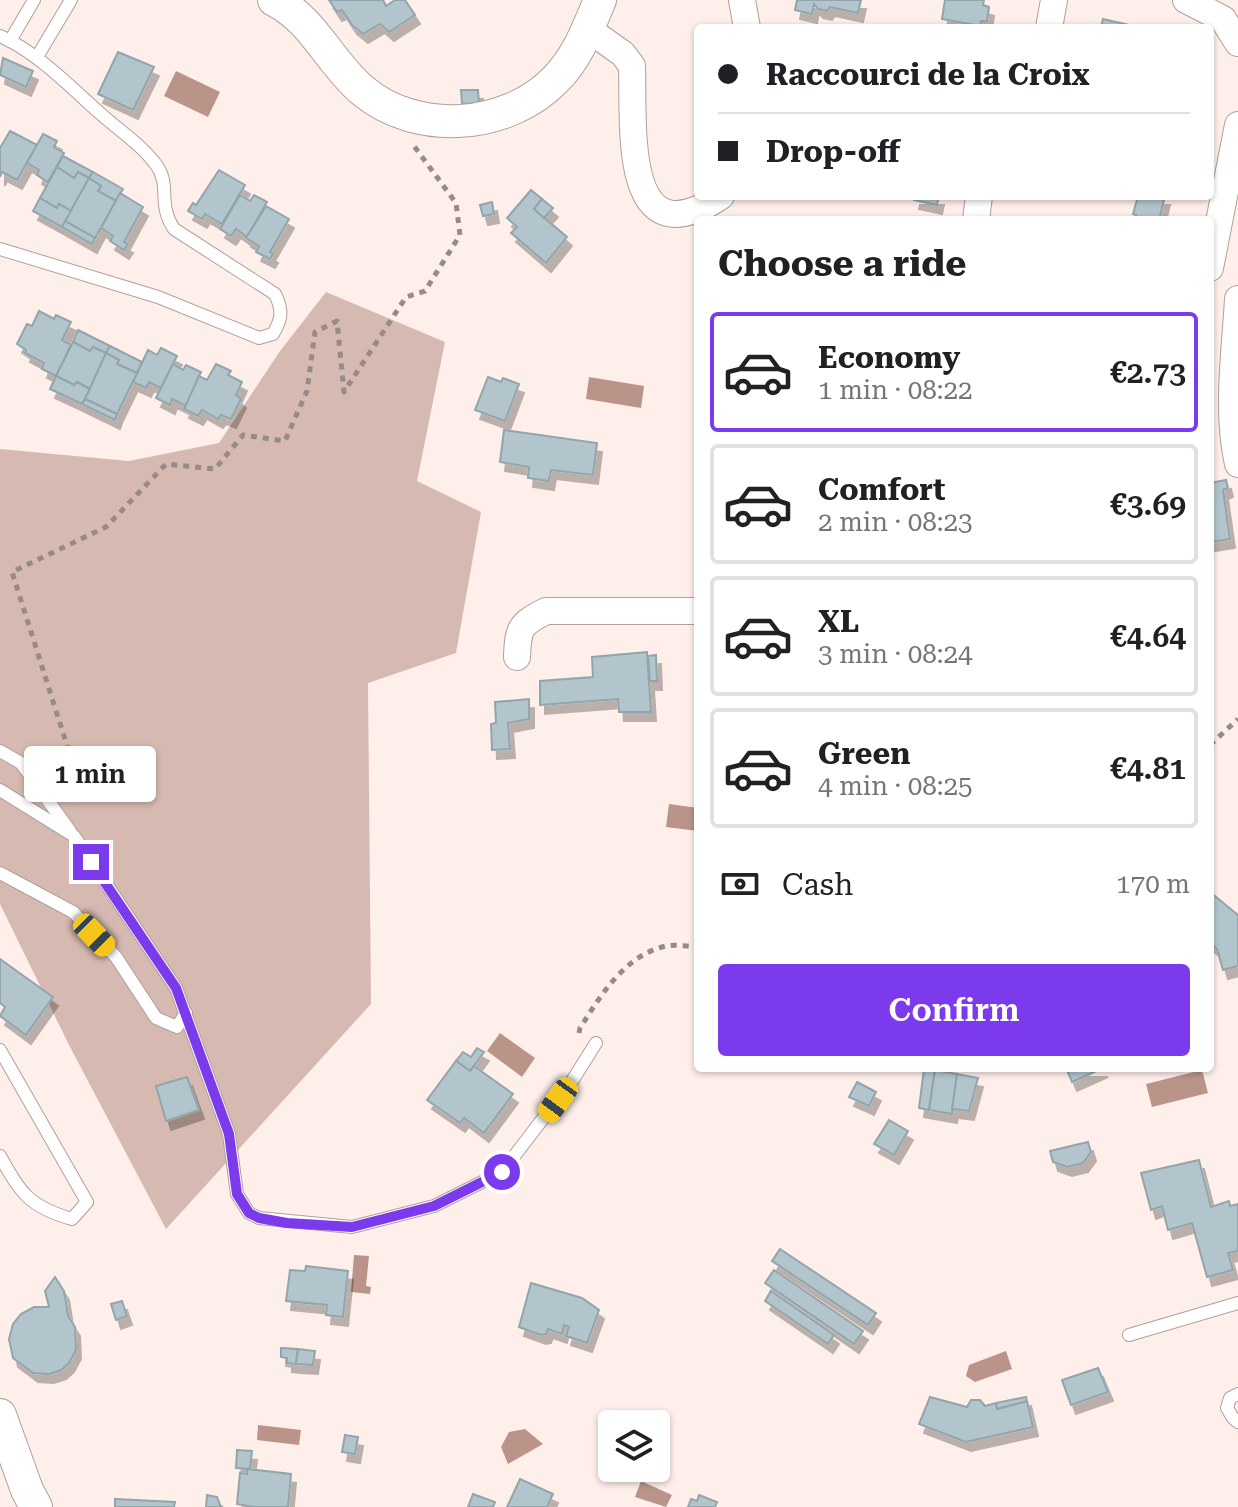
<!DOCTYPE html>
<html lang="en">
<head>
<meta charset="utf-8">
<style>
  :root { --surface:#fff; --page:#f6f6f6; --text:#202124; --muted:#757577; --line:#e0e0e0; --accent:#7c3aed }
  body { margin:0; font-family:"Roboto Serif",serif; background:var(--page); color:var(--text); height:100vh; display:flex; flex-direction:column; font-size:30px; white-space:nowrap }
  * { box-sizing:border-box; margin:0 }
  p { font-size:26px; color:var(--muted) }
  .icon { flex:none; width:44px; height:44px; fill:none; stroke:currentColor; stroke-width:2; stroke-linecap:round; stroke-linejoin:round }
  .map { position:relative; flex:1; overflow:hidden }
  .sheet { position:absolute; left:694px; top:216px; width:520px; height:856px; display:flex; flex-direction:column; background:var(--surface); border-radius:8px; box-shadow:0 2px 6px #0004 }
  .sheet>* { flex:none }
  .top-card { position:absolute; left:694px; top:24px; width:520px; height:176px; border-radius:8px; box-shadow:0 2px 6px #0004; display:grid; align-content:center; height:176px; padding:0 24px; background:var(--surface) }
  .buttons { position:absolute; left:598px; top:1410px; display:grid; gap:16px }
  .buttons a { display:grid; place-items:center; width:72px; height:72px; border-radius:8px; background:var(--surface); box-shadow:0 2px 6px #0004; font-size:40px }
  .end { position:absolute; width:36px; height:36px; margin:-18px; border:10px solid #7c3aed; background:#fff; box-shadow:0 0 0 4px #fff }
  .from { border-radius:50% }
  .bubble { position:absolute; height:56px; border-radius:8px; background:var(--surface); box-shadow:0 2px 6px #0004; font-size:26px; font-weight:600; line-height:56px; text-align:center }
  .car { position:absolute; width:24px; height:48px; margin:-24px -12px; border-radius:10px; box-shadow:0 0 6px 2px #0007; background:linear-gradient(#f5c518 24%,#345 0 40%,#f5c518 0 76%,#345 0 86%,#f5c518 0) }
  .top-card b { display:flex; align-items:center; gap:28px; height:76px; font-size:30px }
  .top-card b+b { border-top:2px solid var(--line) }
  .top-card i { width:20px; height:20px; background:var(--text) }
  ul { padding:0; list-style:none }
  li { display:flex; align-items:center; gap:24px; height:120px; margin:0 16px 12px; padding:0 8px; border:4px solid var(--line); border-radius:8px }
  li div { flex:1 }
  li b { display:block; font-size:30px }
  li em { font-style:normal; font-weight:600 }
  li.on { border-color:var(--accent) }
  li>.icon { width:72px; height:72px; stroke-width:1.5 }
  h2 { padding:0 24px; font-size:36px; line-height:96px }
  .pay { display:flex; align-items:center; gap:20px; height:88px; padding:0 24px; font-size:30px }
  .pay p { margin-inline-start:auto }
  .action { display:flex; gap:16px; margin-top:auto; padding:16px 24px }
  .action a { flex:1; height:92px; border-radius:8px; background:var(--accent); color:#fff; font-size:32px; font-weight:600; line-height:92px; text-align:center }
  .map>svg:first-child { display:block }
  .green { fill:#d6bab1 }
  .water { fill:#bb9489 }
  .building { fill:#b2c5cc; stroke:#92a5ab; stroke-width:2; filter:url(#shadow) }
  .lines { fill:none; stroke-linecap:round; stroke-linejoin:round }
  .service-casing { stroke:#b19f9a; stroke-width:14 }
  .minor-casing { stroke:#b19f9a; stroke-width:28 }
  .tertiary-casing { stroke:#b19f9a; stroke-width:34 }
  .path { stroke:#968b88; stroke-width:5; stroke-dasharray:6 6; stroke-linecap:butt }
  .service { stroke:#fff; stroke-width:12 }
  .minor { stroke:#fff; stroke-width:26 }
  .tertiary { stroke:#fff; stroke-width:32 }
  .route { stroke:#7c3aed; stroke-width:10 }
</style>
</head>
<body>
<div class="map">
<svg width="1238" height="1507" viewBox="0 0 1238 1507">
  <defs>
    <filter id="shadow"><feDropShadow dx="5" dy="9" stdDeviation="0" flood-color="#0004"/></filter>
  </defs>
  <rect width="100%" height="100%" fill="#ffefeb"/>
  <polygon class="green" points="326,292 445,342 417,481 481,512 456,653 368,683 371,1004 166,1229 69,1045 0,904 0,449 129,461 219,443 280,351"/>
  <g class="water">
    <polygon points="176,71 220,92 208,117 164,96"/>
    <polygon points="589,377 644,386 641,408 586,399"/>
    <polygon points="669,804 698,808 698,831 666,827"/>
    <polygon points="500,1033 535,1058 522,1077 487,1051"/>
    <polygon points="1202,1070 1208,1093 1152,1107 1146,1084"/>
    <polygon points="354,1255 369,1256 366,1286 371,1287 370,1294 351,1292"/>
    <polygon points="1006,1351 1012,1369 975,1382 966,1376 969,1365"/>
    <polygon points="258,1425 301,1430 299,1445 257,1440"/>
    <polygon points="525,1429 543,1444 508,1464 501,1447 509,1432"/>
    <polygon points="641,1481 672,1495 666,1507 635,1497"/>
  </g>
  <g class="building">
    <polygon points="329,0 383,0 386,6 395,0 405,0 415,15 389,32 380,24 363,34 352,25 342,10 337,12"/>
    <polygon points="797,0 861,0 858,13 830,7 827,11 818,9 814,4 812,14 795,10"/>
    <polygon points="945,0 984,0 983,5 989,7 987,21 981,21 980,26 942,19"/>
    <polygon points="1103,19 1142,28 1101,28"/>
    <polygon points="118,52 154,67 133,110 98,94"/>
    <polygon points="3,58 33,71 26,87 0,75"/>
    <polygon points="461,90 478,90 479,103 462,104"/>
    <polygon points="10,131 37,145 17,180 2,172 0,177 0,148"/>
    <polygon points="43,134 57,141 54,147 64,153 48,182 37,175 39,170 27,163"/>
    <polygon points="63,156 93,172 89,178 78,172 74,178 57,167"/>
    <polygon points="57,167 74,178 78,172 89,178 71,211 59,204 57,208 40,198"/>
    <polygon points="219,170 245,185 222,224 205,214 202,219 188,211 193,203 196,205"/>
    <polygon points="93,172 123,189 116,201 98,191 101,186 89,178"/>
    <polygon points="89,178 101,186 98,191 116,201 95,238 65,221"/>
    <polygon points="531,190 542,199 534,209 567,237 546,263 511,233 517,227 507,218"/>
    <polygon points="120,193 143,207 124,242 128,244 124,250 110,241 113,236 101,228"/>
    <polygon points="240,195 250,201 254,195 267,202 247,237 236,229 231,236 220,229"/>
    <polygon points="915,196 939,196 937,205 914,200"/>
    <polygon points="1138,196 1165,196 1159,220 1135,220 1136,215 1133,214"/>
    <polygon points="40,198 57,208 59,204 71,211 62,227 33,211"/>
    <polygon points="542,199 553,208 544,218 534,209"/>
    <polygon points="492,202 494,214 483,216 480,205"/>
    <polygon points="266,206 289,219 270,252 273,254 270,259 256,252 259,246 246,238"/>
    <polygon points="65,221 95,238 92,244 62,227"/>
    <polygon points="39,311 54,319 56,315 71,322 62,340 71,345 56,376 42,369 44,363 25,353 26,350 17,344 27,324 32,326"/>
    <polygon points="78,330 110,346 106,353 93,347 90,351 73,342"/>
    <polygon points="73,342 90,351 93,347 106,353 90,389 77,382 74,385 56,376"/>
    <polygon points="110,346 142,362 137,373 117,364 119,360 106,353"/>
    <polygon points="161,348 177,356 161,388 149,382 146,388 133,382 148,350 157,355"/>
    <polygon points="106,353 119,360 117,364 137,373 117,414 85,399"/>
    <polygon points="173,364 183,370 186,365 201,372 186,406 172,399 170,405 156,398"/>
    <polygon points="216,364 231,371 228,375 242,382 236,395 241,399 231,419 221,415 218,419 202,410 198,416 184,409 199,376 207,380"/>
    <polygon points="56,376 74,385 77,382 90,389 82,404 50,389"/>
    <polygon points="488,377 501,382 503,378 519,384 505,421 475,410"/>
    <polygon points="85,399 117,414 115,420 82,404"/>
    <polygon points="504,430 597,443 593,475 551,470 549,481 528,478 529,467 500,462"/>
    <polygon points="1226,480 1228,488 1223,490 1230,539 1210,542 1210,483"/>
    <polygon points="647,652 651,712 619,712 618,699 540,705 540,681 593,677 592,657"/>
    <polygon points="656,655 657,681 650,681 648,656"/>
    <polygon points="529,699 529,719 508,723 510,749 492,750 491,724 496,723 495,702"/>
    <polygon points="1210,892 1238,915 1238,966 1223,970 1217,949 1210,944"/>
    <polygon points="0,959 53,997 26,1035 0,1016 5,1007 0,1003"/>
    <polygon points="477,1048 484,1052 470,1071 456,1061 463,1052 471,1057"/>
    <polygon points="456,1061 470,1071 474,1066 513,1094 484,1133 464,1118 460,1123 427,1100"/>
    <polygon points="1072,1068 1103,1068 1072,1082 1067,1070"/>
    <polygon points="924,1069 935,1070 929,1110 919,1108"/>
    <polygon points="935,1070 957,1074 952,1114 929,1110"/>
    <polygon points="957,1074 978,1078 969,1111 952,1109"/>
    <polygon points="187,1077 199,1110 166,1121 156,1086"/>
    <polygon points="857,1082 876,1092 869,1106 849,1097"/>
    <polygon points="889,1120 908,1131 894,1155 874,1144"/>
    <polygon points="1088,1142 1091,1152 1083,1163 1067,1167 1053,1162 1050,1151"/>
    <polygon points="1199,1160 1211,1207 1229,1201 1230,1206 1238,1204 1238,1251 1228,1253 1233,1270 1207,1277 1192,1223 1168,1230 1162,1206 1151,1210 1141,1173"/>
    <polygon points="780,1249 876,1313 868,1325 772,1261"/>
    <polygon points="306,1266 348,1271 343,1317 326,1315 327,1305 286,1301 290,1270 305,1271"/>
    <polygon points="774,1270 863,1331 854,1344 765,1283"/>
    <polygon points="55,1277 64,1291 68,1316 75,1327 76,1350 69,1363 61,1370 49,1374 33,1373 13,1358 9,1339 13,1324 21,1314 34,1307 49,1307 45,1291"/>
    <polygon points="531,1283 582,1298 599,1310 587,1343 566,1336 569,1327 564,1325 562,1334 548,1329 546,1334 541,1335 519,1327"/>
    <polygon points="771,1291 834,1335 828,1344 765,1301"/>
    <polygon points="122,1301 127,1316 116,1320 111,1304"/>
    <polygon points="281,1348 298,1349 296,1364 287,1363 287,1358 281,1357"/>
    <polygon points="298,1349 315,1351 313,1365 296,1364"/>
    <polygon points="1098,1368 1108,1392 1071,1405 1062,1380"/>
    <polygon points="930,1397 967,1407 971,1400 980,1400 985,1406 996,1403 997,1409 1027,1401 1033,1427 966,1442 919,1424"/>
    <polygon points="1026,1397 1027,1401 997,1409 996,1403"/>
    <polygon points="345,1435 358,1437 355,1454 342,1452"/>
    <polygon points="237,1450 252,1451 250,1469 236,1468"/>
    <polygon points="247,1469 291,1474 288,1507 253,1507 237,1504 240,1473 247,1474"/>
    <polygon points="520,1479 553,1494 547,1507 507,1507"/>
    <polygon points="473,1494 495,1502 493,1507 468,1507"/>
    <polygon points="207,1495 217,1497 221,1507 206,1507"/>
    <polygon points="699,1495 717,1502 715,1507 688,1507 691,1499 697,1501"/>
    <polygon points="115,1499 175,1502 174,1507 115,1507"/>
  </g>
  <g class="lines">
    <defs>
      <g id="service">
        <path d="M0,36C40,54 70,87 102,115C120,131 143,146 157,166C171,186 157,204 174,229L275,294C283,310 282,319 273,334L259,338L158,297L0,249"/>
        <polyline points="10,41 34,0"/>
        <polyline points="37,57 71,0"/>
        <polyline points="0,751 21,763 70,831"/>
        <polyline points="0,790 74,836 176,988 229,1134 237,1194 249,1213 259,1218 352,1227 434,1206 502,1172 574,1078 596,1043"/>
        <polyline points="0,873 73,912 116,957 156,1018 177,1027 186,1013"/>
        <path d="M0,1050L87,1202L72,1219C30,1207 21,1194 0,1156"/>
        <polyline points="1129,1335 1238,1303"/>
        <polyline points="1238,1394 1230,1398 1227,1408 1233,1418 1238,1422"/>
      </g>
      <g id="minor">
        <polyline points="742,0 747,28"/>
        <polyline points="1186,0 1223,19 1238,43"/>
        <polyline points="1049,28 1054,0"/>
        <path d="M588,29L623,54L632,66C634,125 621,263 721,196"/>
        <polyline points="976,220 979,196"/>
        <polyline points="1210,268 1238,125"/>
        <path d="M1238,299C1235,353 1226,411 1238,464"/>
        <path d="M517,657C518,628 520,624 546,611H698"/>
      </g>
      <g id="tertiary">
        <path d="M274,0C314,20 329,62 362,90C416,136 507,130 556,79C578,57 588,28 600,0"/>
        <polyline points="0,1415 27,1490 36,1507"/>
      </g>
    </defs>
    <use href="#service" class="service-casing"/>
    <use href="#minor" class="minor-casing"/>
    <use href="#tertiary" class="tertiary-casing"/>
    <g class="path">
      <polyline points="1210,745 1238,719"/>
      <polyline points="39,754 77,777 12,572 106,527 166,464 215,469 243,435 285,441 307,391 315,332 337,321 344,392 406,297 425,291 460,235 456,203 414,146"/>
      <path d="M579,1033L580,1028C601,995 625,955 666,946C676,944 688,947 698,946"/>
    </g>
    <use href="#service" class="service"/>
    <use href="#minor" class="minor"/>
    <use href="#tertiary" class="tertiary"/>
  </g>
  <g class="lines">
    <polyline class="route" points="91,862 176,988 229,1134 237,1194 249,1213 259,1218 287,1223 352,1227 434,1206 502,1172"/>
  </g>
</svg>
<div class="buttons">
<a><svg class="icon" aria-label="layers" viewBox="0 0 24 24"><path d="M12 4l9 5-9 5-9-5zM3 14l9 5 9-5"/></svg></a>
</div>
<i class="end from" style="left:502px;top:1172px"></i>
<i class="end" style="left:91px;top:862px"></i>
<div class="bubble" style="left:24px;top:746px;width:132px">1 min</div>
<i class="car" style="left:94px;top:935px;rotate:136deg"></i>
<i class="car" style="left:558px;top:1100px;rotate:216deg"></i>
<div class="top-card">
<b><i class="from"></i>Raccourci de la Croix</b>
<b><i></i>Drop-off</b>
</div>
<section class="sheet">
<h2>Choose a ride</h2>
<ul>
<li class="on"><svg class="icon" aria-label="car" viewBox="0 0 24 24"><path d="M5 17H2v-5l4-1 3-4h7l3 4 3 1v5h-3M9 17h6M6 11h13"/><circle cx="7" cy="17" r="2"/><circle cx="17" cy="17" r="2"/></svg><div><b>Economy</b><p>1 min · 08:22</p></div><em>€2.73</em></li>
<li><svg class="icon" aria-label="car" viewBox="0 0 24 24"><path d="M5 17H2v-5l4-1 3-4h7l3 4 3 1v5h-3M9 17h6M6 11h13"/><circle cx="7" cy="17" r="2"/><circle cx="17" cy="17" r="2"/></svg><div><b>Comfort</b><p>2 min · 08:23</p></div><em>€3.69</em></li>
<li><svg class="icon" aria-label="car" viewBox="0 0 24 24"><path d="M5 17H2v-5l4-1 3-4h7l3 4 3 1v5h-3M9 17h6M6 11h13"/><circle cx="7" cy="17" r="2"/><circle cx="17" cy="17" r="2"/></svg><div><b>XL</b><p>3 min · 08:24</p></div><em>€4.64</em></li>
<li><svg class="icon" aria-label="car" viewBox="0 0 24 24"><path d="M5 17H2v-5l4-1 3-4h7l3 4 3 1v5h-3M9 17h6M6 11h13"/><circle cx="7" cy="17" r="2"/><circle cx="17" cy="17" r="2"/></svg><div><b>Green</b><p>4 min · 08:25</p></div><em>€4.81</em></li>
</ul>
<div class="pay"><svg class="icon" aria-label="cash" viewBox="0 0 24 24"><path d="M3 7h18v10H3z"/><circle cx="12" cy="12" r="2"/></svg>Cash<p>170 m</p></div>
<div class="action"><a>Confirm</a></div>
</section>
</div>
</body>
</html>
